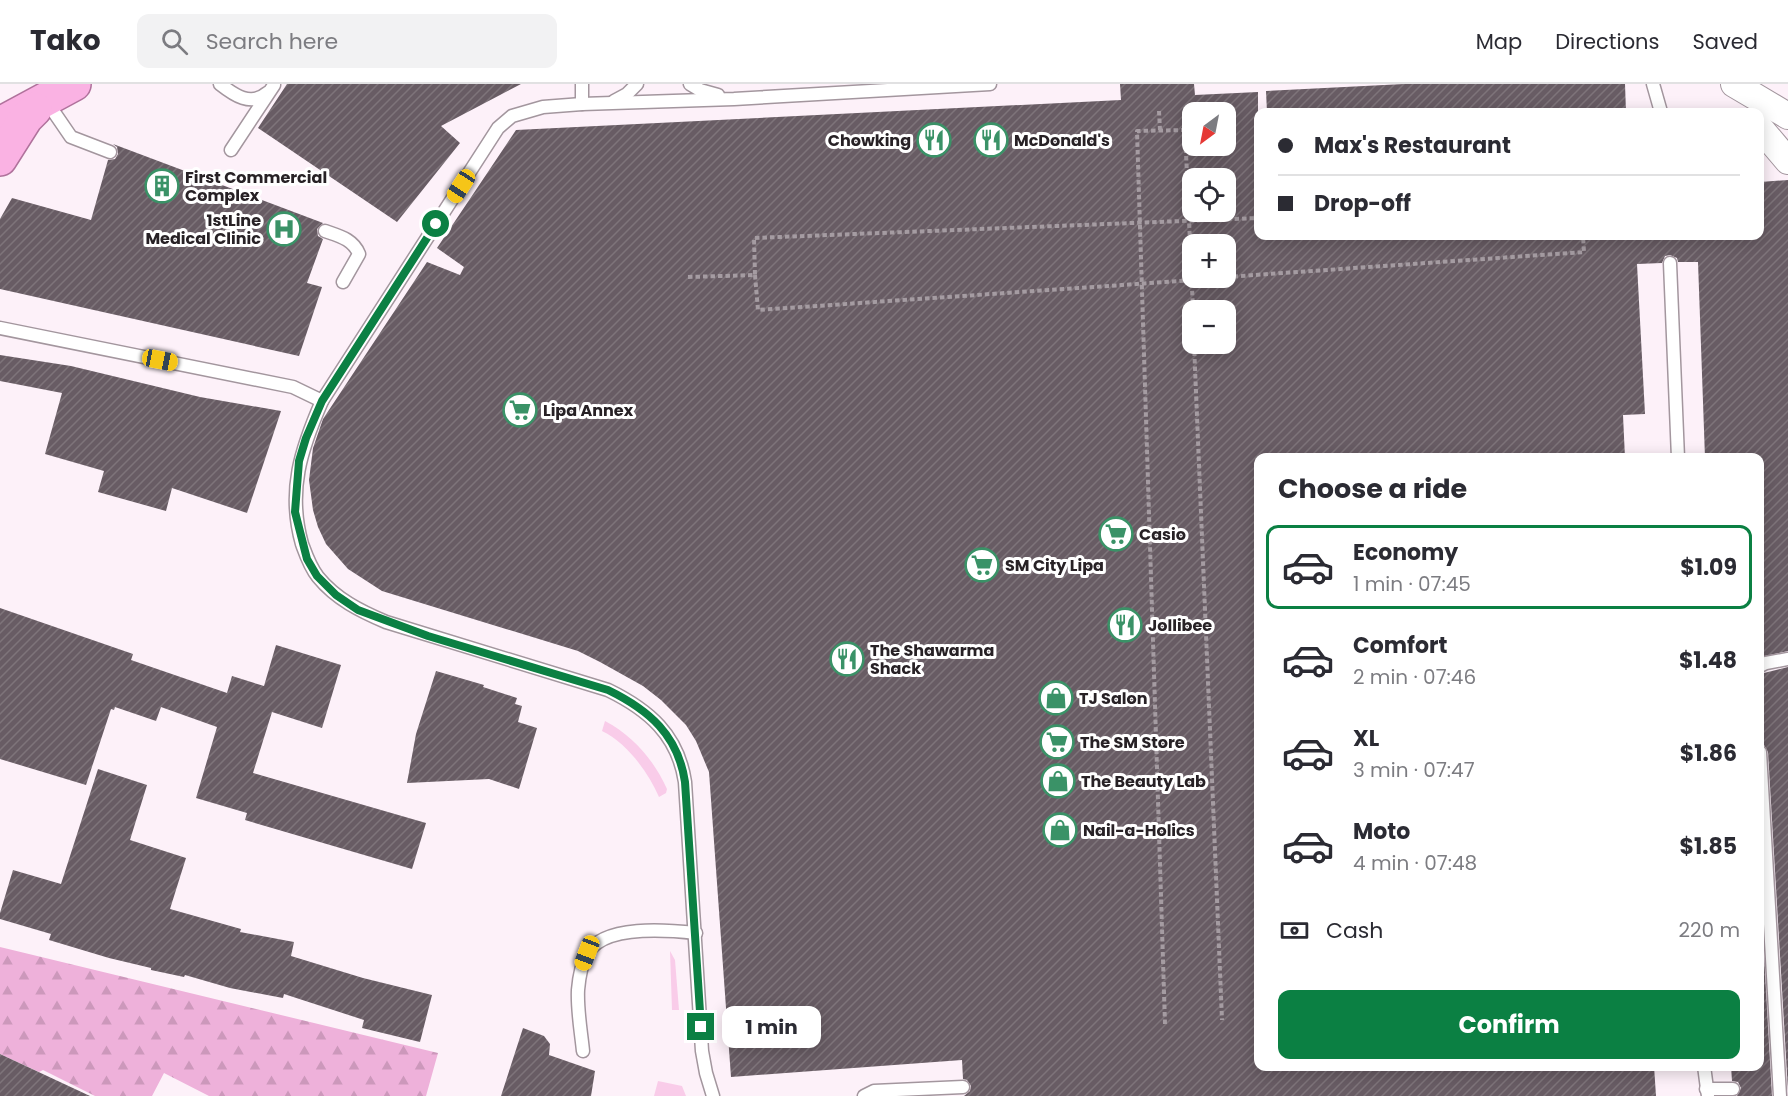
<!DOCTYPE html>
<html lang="en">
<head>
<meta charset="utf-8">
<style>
  :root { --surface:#fff; --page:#f2f2f3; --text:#2b2b33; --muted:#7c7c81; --line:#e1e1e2; --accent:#0b8043 }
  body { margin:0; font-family:Poppins,sans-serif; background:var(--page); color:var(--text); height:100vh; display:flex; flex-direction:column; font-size:22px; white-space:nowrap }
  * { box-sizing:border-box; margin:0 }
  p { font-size:20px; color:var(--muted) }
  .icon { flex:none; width:33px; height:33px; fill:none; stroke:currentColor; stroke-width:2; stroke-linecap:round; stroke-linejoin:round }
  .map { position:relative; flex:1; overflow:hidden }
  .sheet { position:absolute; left:1254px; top:369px; width:510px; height:618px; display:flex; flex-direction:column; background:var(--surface); border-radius:12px; box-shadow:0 3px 15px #0003 }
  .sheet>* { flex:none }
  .guide { position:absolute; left:1254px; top:24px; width:510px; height:132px; border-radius:12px; box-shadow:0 3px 15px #0003; display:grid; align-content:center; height:132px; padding:0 24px; background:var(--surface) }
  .needle { width:39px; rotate:212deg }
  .controls { position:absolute; left:1182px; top:18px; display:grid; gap:12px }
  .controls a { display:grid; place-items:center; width:54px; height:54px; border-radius:12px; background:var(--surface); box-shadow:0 3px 15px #0003; font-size:30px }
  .end { position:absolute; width:27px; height:27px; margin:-14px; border:8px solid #0b8043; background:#fff; box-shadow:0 0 0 3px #fff }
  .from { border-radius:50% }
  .bubble { position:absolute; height:42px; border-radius:12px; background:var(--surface); box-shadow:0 3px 15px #0003; font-size:20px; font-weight:700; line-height:42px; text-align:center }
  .car { position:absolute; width:18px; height:36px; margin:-18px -9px; border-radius:8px; box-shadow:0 0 4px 2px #0007; background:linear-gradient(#f5c518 24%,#345 0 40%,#f5c518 0 76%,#345 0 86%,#f5c518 0) }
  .guide b { display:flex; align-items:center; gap:21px; height:57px; font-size:22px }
  .guide b+b { border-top:2px solid var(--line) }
  .guide i { width:15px; height:15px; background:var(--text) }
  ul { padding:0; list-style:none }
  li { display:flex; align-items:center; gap:18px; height:84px; margin:0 12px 9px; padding:0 12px; border:3px solid transparent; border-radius:12px }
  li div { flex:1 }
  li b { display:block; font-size:22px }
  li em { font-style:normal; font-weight:700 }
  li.active { border-color:var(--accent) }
  li>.icon { width:54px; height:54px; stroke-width:1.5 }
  h2 { padding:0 24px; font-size:27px; line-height:72px }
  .pay { display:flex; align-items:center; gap:15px; height:66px; padding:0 24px; font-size:22px }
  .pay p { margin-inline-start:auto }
  .action { display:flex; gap:12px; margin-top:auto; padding:12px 24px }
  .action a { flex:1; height:69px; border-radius:12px; background:var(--accent); color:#fff; font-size:24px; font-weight:700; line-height:69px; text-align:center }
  header { display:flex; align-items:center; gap:36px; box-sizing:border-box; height:84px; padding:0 30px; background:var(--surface); border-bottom:2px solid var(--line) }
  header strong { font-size:28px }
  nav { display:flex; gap:33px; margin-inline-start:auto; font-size:21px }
  .search { width:420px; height:54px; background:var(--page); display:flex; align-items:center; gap:15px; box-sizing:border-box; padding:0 21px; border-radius:12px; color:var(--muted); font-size:22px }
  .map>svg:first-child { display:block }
  .grass { fill:#f9cce9 }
  .forest { fill:url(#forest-firs) }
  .building { fill:url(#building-hatch); fill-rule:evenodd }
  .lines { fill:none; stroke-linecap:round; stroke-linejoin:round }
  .service-casing { stroke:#a3969e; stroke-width:15 }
  .minor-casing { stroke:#a3969e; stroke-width:28 }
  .trunk-casing { stroke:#b0729c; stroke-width:36 }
  .path { stroke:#a59ca2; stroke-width:4; stroke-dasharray:4.5 3; stroke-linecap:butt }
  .service { stroke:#fff; stroke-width:12 }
  .minor { stroke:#fff; stroke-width:26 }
  .trunk { stroke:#fab2e3; stroke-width:33 }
  .route { stroke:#0b8043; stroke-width:8 }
  .labels { text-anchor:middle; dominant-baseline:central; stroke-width:6; stroke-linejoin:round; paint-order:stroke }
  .poi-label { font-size:16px; font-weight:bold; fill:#272125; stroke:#fff; text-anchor:start }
</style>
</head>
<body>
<header>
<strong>Tako</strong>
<div class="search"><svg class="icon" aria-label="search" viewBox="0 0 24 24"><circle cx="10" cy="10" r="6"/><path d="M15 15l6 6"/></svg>Search here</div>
<nav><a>Map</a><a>Directions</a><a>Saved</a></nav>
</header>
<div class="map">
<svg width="1788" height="1012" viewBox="0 0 1788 1012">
  <defs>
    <pattern id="forest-firs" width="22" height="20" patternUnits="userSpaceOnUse" patternTransform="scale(1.5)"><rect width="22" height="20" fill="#eeb1da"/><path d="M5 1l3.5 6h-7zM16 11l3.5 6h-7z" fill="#cc98bb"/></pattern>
    <pattern id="building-hatch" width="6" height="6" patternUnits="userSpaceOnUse" patternTransform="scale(1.5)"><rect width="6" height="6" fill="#685c64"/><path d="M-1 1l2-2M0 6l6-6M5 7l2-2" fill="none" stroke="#7e747a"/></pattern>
  </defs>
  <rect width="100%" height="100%" fill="#fdf1f9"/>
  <g class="grass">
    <path d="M605,637C633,652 654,676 667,705L666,709L659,713C648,688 627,659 602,647Z"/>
    <polygon points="670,867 675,876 679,926 672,926"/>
    <polygon points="658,997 682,1002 686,1012 654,1012"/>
  </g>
  <polygon class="forest" points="0,863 438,969 426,1012 209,1012 164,989 152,1012 95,1012 43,986 39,988 0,970"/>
  <g class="building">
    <polygon points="287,0 521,0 441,42 460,59 397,138 258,44"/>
    <path d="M1120,0H1194L1195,11L1258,8V152H1760V98L1788,96V567L1760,573V374H1705L1698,178H1678L1677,174L1670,171L1665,172L1662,179L1637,180L1645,330L1623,331L1625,374H1258V982H1654L1656,1012H964L970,1007L971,1002L967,996L963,995L962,976L731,993L709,688L696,657L686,641L661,616L643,602L600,578L578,567L382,507L348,485L326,460L318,443L313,426L309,396L313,364L323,335L427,178L460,191L464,183L437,164L516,46L1121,16ZM1192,28H1226V62H1192ZM1192,94H1226V128H1192ZM1192,160H1226V194H1192ZM1192,226H1226V260H1192Z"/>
    <polygon points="1404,0 1625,0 1626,28 1267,28 1266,7"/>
    <polygon points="113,60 323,139 317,145 318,152 323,155 307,199 322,203 299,272 0,205 0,135 12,114 91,136 108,76 115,75 118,70 117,63"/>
    <polygon points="0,271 71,282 200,313 281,327 247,429 172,404 166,427 98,408 104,387 45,370 62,309 0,297"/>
    <polygon points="0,524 133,570 131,576 227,609 232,592 264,602 276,561 341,581 322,644 272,628 253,689 426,739 412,785 245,736 247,729 196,714 217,643 161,623 156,637 115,623 114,626 111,625 86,701 0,675"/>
    <polygon points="1788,583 1788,1007 1768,668 1764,661 1760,660 1760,590"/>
    <polygon points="436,587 484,601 483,603 517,614 515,620 522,622 518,638 537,644 519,705 489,695 407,699 416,650"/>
    <polygon points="98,685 147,701 130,756 186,774 170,825 241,845 240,848 294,858 291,872 363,894 432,911 420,958 362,944 364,936 284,910 283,914 230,904 185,891 184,893 151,886 151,884 109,874 49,856 51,850 0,835 0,829 13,786 61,800"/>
    <polygon points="1760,802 1772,1012 1737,1012 1741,1004 1738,998 1732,997 1731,982 1760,982"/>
    <polygon points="523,944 544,952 550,960 549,971 595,987 591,1012 501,1012"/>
    <polygon points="0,970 90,1012 0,1012"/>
  </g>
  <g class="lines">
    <defs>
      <g id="service">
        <path d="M220,0C234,11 251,23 267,9"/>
        <polyline points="582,0 582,20"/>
        <polyline points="690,0 700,6 718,11"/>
        <polyline points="1653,0 1661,28"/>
        <polyline points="614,17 627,10 637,0"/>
        <polyline points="47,18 71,53 110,68"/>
        <polyline points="231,66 274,1"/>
        <path d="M325,147C339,152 353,155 359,170L343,198"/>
        <polyline points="1670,179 1678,374"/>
        <polyline points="0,244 293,303 322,317"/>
        <polyline points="1760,582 1766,579 1788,575"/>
        <polyline points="1760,668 1780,1012"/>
        <path d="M583,967C581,947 577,926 578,906C579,894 581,881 587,870C603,840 668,846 696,849"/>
        <polyline points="1704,982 1708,1012"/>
        <polyline points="1706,1005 1733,1005"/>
        <path d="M713,1012L706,989L702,967L685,698C678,651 649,626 608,606L386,538C360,527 336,515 318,493C310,483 306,471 302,460C287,407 301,365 322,317L498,44L512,32L543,23L582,20L734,15L990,0"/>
        <polyline points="864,1012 874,1007 963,1003"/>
      </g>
      <g id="minor">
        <polyline points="1734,0 1788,32"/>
        <polyline points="1760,44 1788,77"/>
      </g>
      <g id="trunk">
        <polyline points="0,40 74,0"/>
        <polyline points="0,75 26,34 35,25"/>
      </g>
    </defs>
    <use href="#service" class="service-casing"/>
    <use href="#minor" class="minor-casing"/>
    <use href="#trunk" class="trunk-casing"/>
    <g class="path">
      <polyline points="1159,27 1160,46"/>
      <polyline points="755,191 758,226 1224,194"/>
      <polyline points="688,193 755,191 754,154 1258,134"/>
      <polyline points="1226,193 1584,168 1583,152"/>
      <polyline points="1194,260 1222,936"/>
      <polyline points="1165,940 1137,47 1185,46 1193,226"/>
      <polyline points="1363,982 1363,989"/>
    </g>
    <use href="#service" class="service"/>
    <use href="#minor" class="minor"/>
    <use href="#trunk" class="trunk"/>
  </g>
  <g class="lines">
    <path class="route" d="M436,140L322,317L306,354L299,377L295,428L307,475L317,492L336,511L358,526L428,552L608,606C649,626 678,651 685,698L701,943"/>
  </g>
  <defs>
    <symbol id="restaurant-ring" viewBox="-11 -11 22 22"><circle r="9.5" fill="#fff" stroke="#3a9267" stroke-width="1.5"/><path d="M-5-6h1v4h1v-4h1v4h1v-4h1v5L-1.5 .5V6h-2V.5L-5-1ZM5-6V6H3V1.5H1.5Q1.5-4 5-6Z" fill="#3a9267"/></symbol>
    <symbol id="building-ring" viewBox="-11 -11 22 22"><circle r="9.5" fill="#fff" stroke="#3a9267" stroke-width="1.5"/><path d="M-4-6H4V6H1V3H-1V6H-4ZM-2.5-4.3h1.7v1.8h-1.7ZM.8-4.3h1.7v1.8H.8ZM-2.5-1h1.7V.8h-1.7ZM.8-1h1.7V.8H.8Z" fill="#3a9267"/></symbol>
    <symbol id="hospital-ring" viewBox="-11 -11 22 22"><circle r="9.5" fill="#fff" stroke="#3a9267" stroke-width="1.5"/><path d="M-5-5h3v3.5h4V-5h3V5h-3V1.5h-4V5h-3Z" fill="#3a9267"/></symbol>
    <symbol id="supermarket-ring" viewBox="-11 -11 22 22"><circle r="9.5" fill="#fff" stroke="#3a9267" stroke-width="1.5"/><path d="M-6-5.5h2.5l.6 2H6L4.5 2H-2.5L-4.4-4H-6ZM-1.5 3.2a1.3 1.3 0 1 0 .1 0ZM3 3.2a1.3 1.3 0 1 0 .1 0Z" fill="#3a9267"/></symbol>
    <symbol id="shop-ring" viewBox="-11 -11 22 22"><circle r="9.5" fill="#fff" stroke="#3a9267" stroke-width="1.5"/><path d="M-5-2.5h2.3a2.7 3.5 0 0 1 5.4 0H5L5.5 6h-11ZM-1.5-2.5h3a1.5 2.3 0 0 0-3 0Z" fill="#3a9267"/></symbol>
  </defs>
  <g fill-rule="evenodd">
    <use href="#restaurant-ring" x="915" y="37" width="38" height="38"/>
    <use href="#restaurant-ring" x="972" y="37" width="38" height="38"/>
    <use href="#building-ring" x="143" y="83" width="38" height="38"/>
    <use href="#hospital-ring" x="265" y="126" width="38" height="38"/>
    <use href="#supermarket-ring" x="501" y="307" width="38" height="38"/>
    <use href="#supermarket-ring" x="1097" y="431" width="38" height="38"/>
    <use href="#supermarket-ring" x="963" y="462" width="38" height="38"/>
    <use href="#restaurant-ring" x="1106" y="522" width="38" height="38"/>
    <use href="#restaurant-ring" x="828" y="556" width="38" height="38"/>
    <use href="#shop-ring" x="1037" y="595" width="38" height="38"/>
    <use href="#supermarket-ring" x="1038" y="639" width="38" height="38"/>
    <use href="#shop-ring" x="1039" y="678" width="38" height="38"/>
    <use href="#shop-ring" x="1041" y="727" width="38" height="38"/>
  </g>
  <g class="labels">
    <g class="poi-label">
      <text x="911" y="56" text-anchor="end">Chowking</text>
      <text x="1014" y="56">McDonald's</text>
      <text x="185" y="93">First Commercial<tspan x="185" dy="18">Complex</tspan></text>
      <text x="261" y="136" text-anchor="end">1stLine<tspan x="261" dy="18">Medical Clinic</tspan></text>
      <text x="543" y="326">Lipa Annex</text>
      <text x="1139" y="450">Casio</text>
      <text x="1005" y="481">SM City Lipa</text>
      <text x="1148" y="541">Jollibee</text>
      <text x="870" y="566">The Shawarma<tspan x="870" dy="18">Shack</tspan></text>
      <text x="1079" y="614">TJ Salon</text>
      <text x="1080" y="658">The SM Store</text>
      <text x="1081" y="697">The Beauty Lab</text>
      <text x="1083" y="746">Nail-a-Holics</text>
    </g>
  </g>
</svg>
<div class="controls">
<a><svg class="needle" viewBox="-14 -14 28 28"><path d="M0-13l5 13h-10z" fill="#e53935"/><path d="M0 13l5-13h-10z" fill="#7c7c81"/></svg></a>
<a><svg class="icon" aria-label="locate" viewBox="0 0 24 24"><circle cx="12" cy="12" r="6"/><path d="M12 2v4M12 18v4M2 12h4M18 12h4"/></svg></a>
<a>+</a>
<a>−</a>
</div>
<i class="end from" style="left:436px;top:140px"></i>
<i class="end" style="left:701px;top:943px"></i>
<div class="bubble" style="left:722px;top:922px;width:99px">1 min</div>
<i class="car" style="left:461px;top:102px;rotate:213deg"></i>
<i class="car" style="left:160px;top:276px;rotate:101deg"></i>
<i class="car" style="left:587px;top:869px;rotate:201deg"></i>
<div class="guide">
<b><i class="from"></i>Max's Restaurant</b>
<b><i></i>Drop-off</b>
</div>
<section class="sheet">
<h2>Choose a ride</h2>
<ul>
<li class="active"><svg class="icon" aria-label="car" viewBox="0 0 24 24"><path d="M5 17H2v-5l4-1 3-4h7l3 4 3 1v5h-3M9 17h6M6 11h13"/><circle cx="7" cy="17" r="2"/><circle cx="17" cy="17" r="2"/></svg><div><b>Economy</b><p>1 min · 07:45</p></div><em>$1.09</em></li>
<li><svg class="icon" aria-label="car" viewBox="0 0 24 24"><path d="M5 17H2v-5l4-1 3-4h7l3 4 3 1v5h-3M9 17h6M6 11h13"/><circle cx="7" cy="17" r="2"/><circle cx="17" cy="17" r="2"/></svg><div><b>Comfort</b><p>2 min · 07:46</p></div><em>$1.48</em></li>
<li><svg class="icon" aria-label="car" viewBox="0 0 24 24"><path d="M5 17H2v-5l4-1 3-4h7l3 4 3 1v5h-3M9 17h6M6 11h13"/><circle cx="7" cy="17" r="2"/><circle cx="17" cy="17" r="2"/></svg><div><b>XL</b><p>3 min · 07:47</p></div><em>$1.86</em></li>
<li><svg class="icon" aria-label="car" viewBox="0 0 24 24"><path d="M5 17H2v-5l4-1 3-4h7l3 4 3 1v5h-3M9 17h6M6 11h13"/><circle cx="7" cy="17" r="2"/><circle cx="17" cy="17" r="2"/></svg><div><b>Moto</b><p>4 min · 07:48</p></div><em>$1.85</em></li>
</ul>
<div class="pay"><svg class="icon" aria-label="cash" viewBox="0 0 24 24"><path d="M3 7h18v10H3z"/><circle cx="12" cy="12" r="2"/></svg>Cash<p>220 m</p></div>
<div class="action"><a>Confirm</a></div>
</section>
</div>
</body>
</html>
